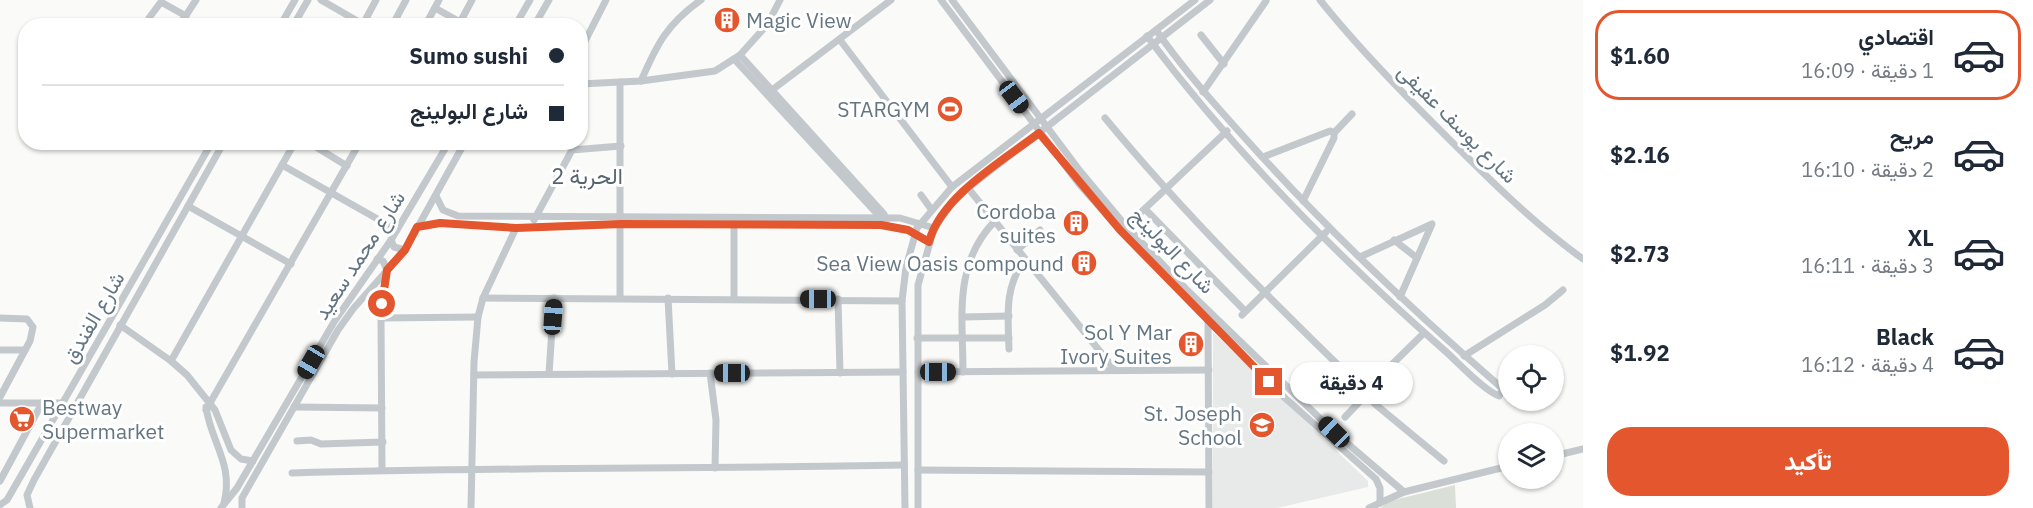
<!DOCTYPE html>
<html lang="ar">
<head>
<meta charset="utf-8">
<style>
  :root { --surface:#fff; --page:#f6f6f7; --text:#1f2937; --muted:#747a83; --line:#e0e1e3; --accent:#e4572e }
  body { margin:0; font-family:"IBM Plex Sans",Vazirmatn,sans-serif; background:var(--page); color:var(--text); direction:rtl; height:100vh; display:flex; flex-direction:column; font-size:22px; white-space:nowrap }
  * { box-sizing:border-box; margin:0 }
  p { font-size:20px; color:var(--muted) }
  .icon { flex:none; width:33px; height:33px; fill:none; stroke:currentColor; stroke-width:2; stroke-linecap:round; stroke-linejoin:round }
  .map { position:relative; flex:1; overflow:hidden; direction:ltr }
  .side { display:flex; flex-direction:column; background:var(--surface); width:450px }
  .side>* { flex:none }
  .guide { position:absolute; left:18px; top:18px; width:570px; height:132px; border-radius:24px; box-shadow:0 2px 4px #0004; direction:rtl; display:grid; align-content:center; height:132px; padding:0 24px; background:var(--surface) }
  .tools { position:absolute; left:1498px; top:345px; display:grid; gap:12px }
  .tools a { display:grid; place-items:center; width:66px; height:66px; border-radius:50%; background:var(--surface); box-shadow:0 2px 4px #0004; font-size:30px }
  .end { position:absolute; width:27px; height:27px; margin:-14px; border:8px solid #e4572e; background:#fff; box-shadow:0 0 0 3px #fff }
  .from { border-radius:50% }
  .bubble { position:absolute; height:42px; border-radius:21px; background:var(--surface); box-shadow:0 2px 4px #0004; font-size:20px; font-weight:800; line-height:42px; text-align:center; direction:rtl }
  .car { position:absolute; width:18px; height:36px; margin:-18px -9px; border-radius:8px; box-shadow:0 0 4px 2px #0007; background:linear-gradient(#222 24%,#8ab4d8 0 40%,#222 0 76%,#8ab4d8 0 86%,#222 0) }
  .guide b { display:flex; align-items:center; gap:21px; height:57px; font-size:22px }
  .guide b+b { border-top:2px solid var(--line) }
  .guide i { width:15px; height:15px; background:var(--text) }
  ul { padding:10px 0 0; list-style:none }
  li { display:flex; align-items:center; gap:18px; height:90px; margin:0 12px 9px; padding:0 12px; border:3px solid transparent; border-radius:24px }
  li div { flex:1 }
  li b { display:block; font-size:22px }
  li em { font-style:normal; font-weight:800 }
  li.selected { border-color:var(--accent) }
  li>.icon { width:54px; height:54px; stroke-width:1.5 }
  .cta { display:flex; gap:12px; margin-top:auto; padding:12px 24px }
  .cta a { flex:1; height:69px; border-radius:24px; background:var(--accent); color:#fff; font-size:24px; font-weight:800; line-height:69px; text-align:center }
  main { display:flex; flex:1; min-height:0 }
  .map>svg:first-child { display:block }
  .built { fill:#e8e9e9 }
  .green { fill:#dadfd7 }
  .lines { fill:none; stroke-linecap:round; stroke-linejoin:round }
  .minor { stroke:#c3c8cc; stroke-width:7 }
  .route { stroke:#e4572e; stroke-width:8 }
  .labels { text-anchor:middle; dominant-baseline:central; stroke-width:6; stroke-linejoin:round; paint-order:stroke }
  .poi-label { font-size:21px; fill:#657683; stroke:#fff; text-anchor:end }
  .street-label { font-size:21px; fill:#657683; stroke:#fff }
  .neighbourhood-label { font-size:22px; fill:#57646e; stroke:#fff }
</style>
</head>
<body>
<main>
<section class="side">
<ul>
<li class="selected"><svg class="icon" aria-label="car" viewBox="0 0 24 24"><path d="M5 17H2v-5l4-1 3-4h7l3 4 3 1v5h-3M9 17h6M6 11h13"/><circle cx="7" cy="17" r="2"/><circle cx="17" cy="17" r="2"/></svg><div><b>اقتصادي</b><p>1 دقيقة · 16:09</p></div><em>$1.60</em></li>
<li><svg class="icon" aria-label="car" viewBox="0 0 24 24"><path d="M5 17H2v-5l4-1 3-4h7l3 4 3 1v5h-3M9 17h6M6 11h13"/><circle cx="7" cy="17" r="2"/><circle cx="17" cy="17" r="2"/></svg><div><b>مريح</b><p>2 دقيقة · 16:10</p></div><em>$2.16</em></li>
<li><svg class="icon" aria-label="car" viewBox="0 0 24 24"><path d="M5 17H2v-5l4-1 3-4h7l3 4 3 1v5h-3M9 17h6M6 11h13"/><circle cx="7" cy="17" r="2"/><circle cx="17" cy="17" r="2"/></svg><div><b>XL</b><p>3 دقيقة · 16:11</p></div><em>$2.73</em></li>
<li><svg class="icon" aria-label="car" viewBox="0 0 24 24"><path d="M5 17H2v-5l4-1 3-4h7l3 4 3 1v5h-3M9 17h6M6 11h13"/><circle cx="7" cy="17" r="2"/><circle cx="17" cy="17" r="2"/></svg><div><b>Black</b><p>4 دقيقة · 16:12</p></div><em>$1.92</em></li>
</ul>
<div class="cta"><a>تأكيد</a></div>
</section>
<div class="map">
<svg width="1583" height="508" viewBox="0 0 1583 508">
  <rect width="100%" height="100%" fill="#fafaf8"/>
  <polygon class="built" points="1213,332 1368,481 1368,487 1277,508 1213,508"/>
  <polygon class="green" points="1455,485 1456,508 1380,508 1390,501"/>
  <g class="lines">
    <g class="minor">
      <polyline points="321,0 366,26"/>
      <polyline points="941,0 1079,184 1120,230 1285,398 1376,479 1380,488 1380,501"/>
      <polyline points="952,0 1080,171 1125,225 1186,289 1334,432 1404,492"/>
      <path d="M1320,0C1352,40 1388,78 1425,115C1475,165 1525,217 1583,259"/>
      <polyline points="435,8 460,22"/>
      <polyline points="150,26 149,18 161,2 186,16"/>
      <polyline points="179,26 196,0"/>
      <polyline points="280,26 295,0"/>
      <polyline points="293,26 308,0"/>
      <polyline points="362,26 376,0"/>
      <polyline points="392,26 406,0"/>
      <polyline points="425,26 439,0"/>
      <polyline points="458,26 472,0"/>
      <polyline points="515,26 530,0"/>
      <polyline points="534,26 549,0"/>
      <polyline points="1201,35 1224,64"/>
      <path d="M1147,36C1233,151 1336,255 1444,350C1458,362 1483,390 1499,396L1503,389C1419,316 1339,241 1264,159C1226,117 1188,76 1156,30"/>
      <polyline points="840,40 952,187"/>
      <polyline points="580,51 606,0"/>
      <polyline points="740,55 884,214 886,220"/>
      <polyline points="735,60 880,217"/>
      <path d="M641,81C657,44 667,24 701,0"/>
      <polyline points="580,84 641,81 715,71 740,55 767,25 780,0"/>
      <polyline points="772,90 891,0"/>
      <polyline points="1203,92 1266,1"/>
      <path d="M1105,118C1185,215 1274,303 1365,391L1375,404L1444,461"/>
      <polyline points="1334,133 1352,114"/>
      <polyline points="308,142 347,166"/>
      <polyline points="1263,157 1330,131 1334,133 1334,138 1303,201"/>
      <polyline points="282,165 397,230"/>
      <polyline points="968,188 1115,370"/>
      <polyline points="921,195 931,209"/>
      <polyline points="436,196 443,210 458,216 900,218 934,228"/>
      <polyline points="188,206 291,264"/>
      <polyline points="1145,209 1245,311"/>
      <polyline points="1135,218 1227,131"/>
      <polyline points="534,220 572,150 621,146"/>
      <polyline points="417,227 440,223 516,228 621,224 881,225 908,230 929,241"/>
      <polyline points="391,240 394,247 405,250"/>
      <polyline points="1394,240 1417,258"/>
      <polyline points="1017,250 1040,230"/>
      <polyline points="1360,257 1432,224 1400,297"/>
      <polyline points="377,259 383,261 387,270 381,318 382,470"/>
      <polyline points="483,298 902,301"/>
      <polyline points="620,298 620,82"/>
      <polyline points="668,298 672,374"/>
      <polyline points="734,299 734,224"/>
      <polyline points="838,299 840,373"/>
      <polyline points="1242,315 1326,232"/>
      <polyline points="963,317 1009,316"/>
      <polyline points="0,318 27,319 33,327 30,341 0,397"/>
      <polyline points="381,318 478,317"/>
      <polyline points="1208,321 1209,508"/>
      <polyline points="120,325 171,361 187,375 215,410 231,450 241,459 253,461"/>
      <polyline points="917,338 1009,338"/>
      <path d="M1009,349C1008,317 1004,286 1025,260"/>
      <polyline points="0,350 25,350"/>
      <polyline points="1464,356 1545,305 1563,290"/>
      <polyline points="171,361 295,142"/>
      <polyline points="918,372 1209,370"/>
      <path d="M963,372C963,317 953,265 994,222"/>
      <polyline points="710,373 716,420 715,468"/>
      <polyline points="549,374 554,298"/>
      <polyline points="474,375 903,372"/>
      <polyline points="1365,391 1424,333"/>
      <polyline points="0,403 63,403"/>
      <path d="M206,407C211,443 234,464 224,503"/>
      <polyline points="294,407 382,408"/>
      <polyline points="206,410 360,142"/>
      <polyline points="1345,417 1367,394"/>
      <polyline points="297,441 311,440 321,444 383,442"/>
      <polyline points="1554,456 1583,449"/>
      <polyline points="918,470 1209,472"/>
      <path d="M292,473C496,467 700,469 904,465"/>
      <polyline points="0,481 42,403"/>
      <polyline points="0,505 7,500 22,474 212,142"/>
      <polyline points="30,508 27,495 34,480 224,142"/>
      <polyline points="221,508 237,488 334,322 391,240 449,142"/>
      <polyline points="242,508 242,498 338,330 353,309 405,250 465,142"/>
      <polyline points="471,508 474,362 478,317 483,298 516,228"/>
      <polyline points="905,508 902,301 906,267 917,228 952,187 1195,0"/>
      <polyline points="918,508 918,285 934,228 953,202 968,188 1210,0"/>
      <polyline points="1369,508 1404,492 1509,466"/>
    </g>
  </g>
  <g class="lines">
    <path class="route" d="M382,304L387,270L405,250L417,227L440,223L516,228L621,224L881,225L908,230L929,242C941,196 1004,160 1039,133L1120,230L1269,382"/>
  </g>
  <defs>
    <symbol id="building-disc" viewBox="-11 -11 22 22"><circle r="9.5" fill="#e4572e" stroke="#fff"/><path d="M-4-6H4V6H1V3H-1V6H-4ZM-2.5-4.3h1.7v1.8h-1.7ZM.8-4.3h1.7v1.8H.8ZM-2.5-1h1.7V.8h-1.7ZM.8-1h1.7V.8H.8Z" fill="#fff"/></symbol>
    <symbol id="stadium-disc" viewBox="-11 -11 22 22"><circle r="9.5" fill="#e4572e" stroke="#fff"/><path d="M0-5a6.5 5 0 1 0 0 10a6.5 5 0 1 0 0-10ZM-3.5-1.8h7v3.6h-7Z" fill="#fff"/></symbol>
    <symbol id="supermarket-disc" viewBox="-11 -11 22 22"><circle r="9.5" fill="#e4572e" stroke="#fff"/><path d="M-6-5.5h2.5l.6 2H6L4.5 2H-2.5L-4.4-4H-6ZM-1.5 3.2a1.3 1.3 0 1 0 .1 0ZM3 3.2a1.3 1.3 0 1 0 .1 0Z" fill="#fff"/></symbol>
    <symbol id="school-disc" viewBox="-11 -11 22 22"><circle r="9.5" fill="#e4572e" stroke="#fff"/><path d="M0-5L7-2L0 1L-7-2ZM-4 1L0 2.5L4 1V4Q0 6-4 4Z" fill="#fff"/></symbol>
  </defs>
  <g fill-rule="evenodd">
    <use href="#building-disc" x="712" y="5" width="30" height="30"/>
    <use href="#stadium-disc" x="935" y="94" width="30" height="30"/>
    <use href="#building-disc" x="1061" y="208" width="30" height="30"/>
    <use href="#building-disc" x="1069" y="248" width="30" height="30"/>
    <use href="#building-disc" x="1176" y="329" width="30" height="30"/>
    <use href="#supermarket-disc" x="7" y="404" width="30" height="30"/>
    <use href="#school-disc" x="1247" y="410" width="30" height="30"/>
  </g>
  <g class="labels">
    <g class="poi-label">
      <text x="746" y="20" text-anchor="start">Magic View</text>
      <text x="930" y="109">STARGYM</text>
      <text x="1056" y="211">Cordoba<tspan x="1056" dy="24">suites</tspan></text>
      <text x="1064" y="263">Sea View Oasis compound</text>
      <text x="1172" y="332">Sol Y Mar<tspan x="1172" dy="24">Ivory Suites</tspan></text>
      <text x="42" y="407" text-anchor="start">Bestway<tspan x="42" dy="24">Supermarket</tspan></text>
      <text x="1242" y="413">St. Joseph<tspan x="1242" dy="24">School</tspan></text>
    </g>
    <g class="street-label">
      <text transform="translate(1458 123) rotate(45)">شارع يوسف عفيفى</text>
      <text transform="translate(1173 250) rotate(46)">شارع البولينج</text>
      <text transform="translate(359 255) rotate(-57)">شارع محمد سعيد</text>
      <text transform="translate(93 317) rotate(-60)">شارع الفندق</text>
    </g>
    <g class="neighbourhood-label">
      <text x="587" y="175">الحرية 2</text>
    </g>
  </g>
</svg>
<div class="tools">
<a><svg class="icon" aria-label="locate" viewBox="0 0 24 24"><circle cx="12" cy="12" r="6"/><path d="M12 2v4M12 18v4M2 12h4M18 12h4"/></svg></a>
<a><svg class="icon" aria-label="layers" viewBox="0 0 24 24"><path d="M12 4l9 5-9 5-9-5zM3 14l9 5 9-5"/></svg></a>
</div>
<i class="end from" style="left:382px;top:304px"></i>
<i class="end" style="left:1269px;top:382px"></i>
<div class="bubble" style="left:1290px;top:362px;width:123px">4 دقيقة</div>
<i class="car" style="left:1014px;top:97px;rotate:143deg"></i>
<i class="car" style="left:818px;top:299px;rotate:270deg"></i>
<i class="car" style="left:553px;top:317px;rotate:4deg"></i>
<i class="car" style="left:311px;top:362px;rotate:210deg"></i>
<i class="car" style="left:938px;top:372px;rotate:90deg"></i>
<i class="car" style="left:732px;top:373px;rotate:270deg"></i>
<i class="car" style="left:1334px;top:432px;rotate:314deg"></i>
<div class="guide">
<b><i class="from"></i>Sumo sushi</b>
<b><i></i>شارع البولينج</b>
</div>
</div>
</main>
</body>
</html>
